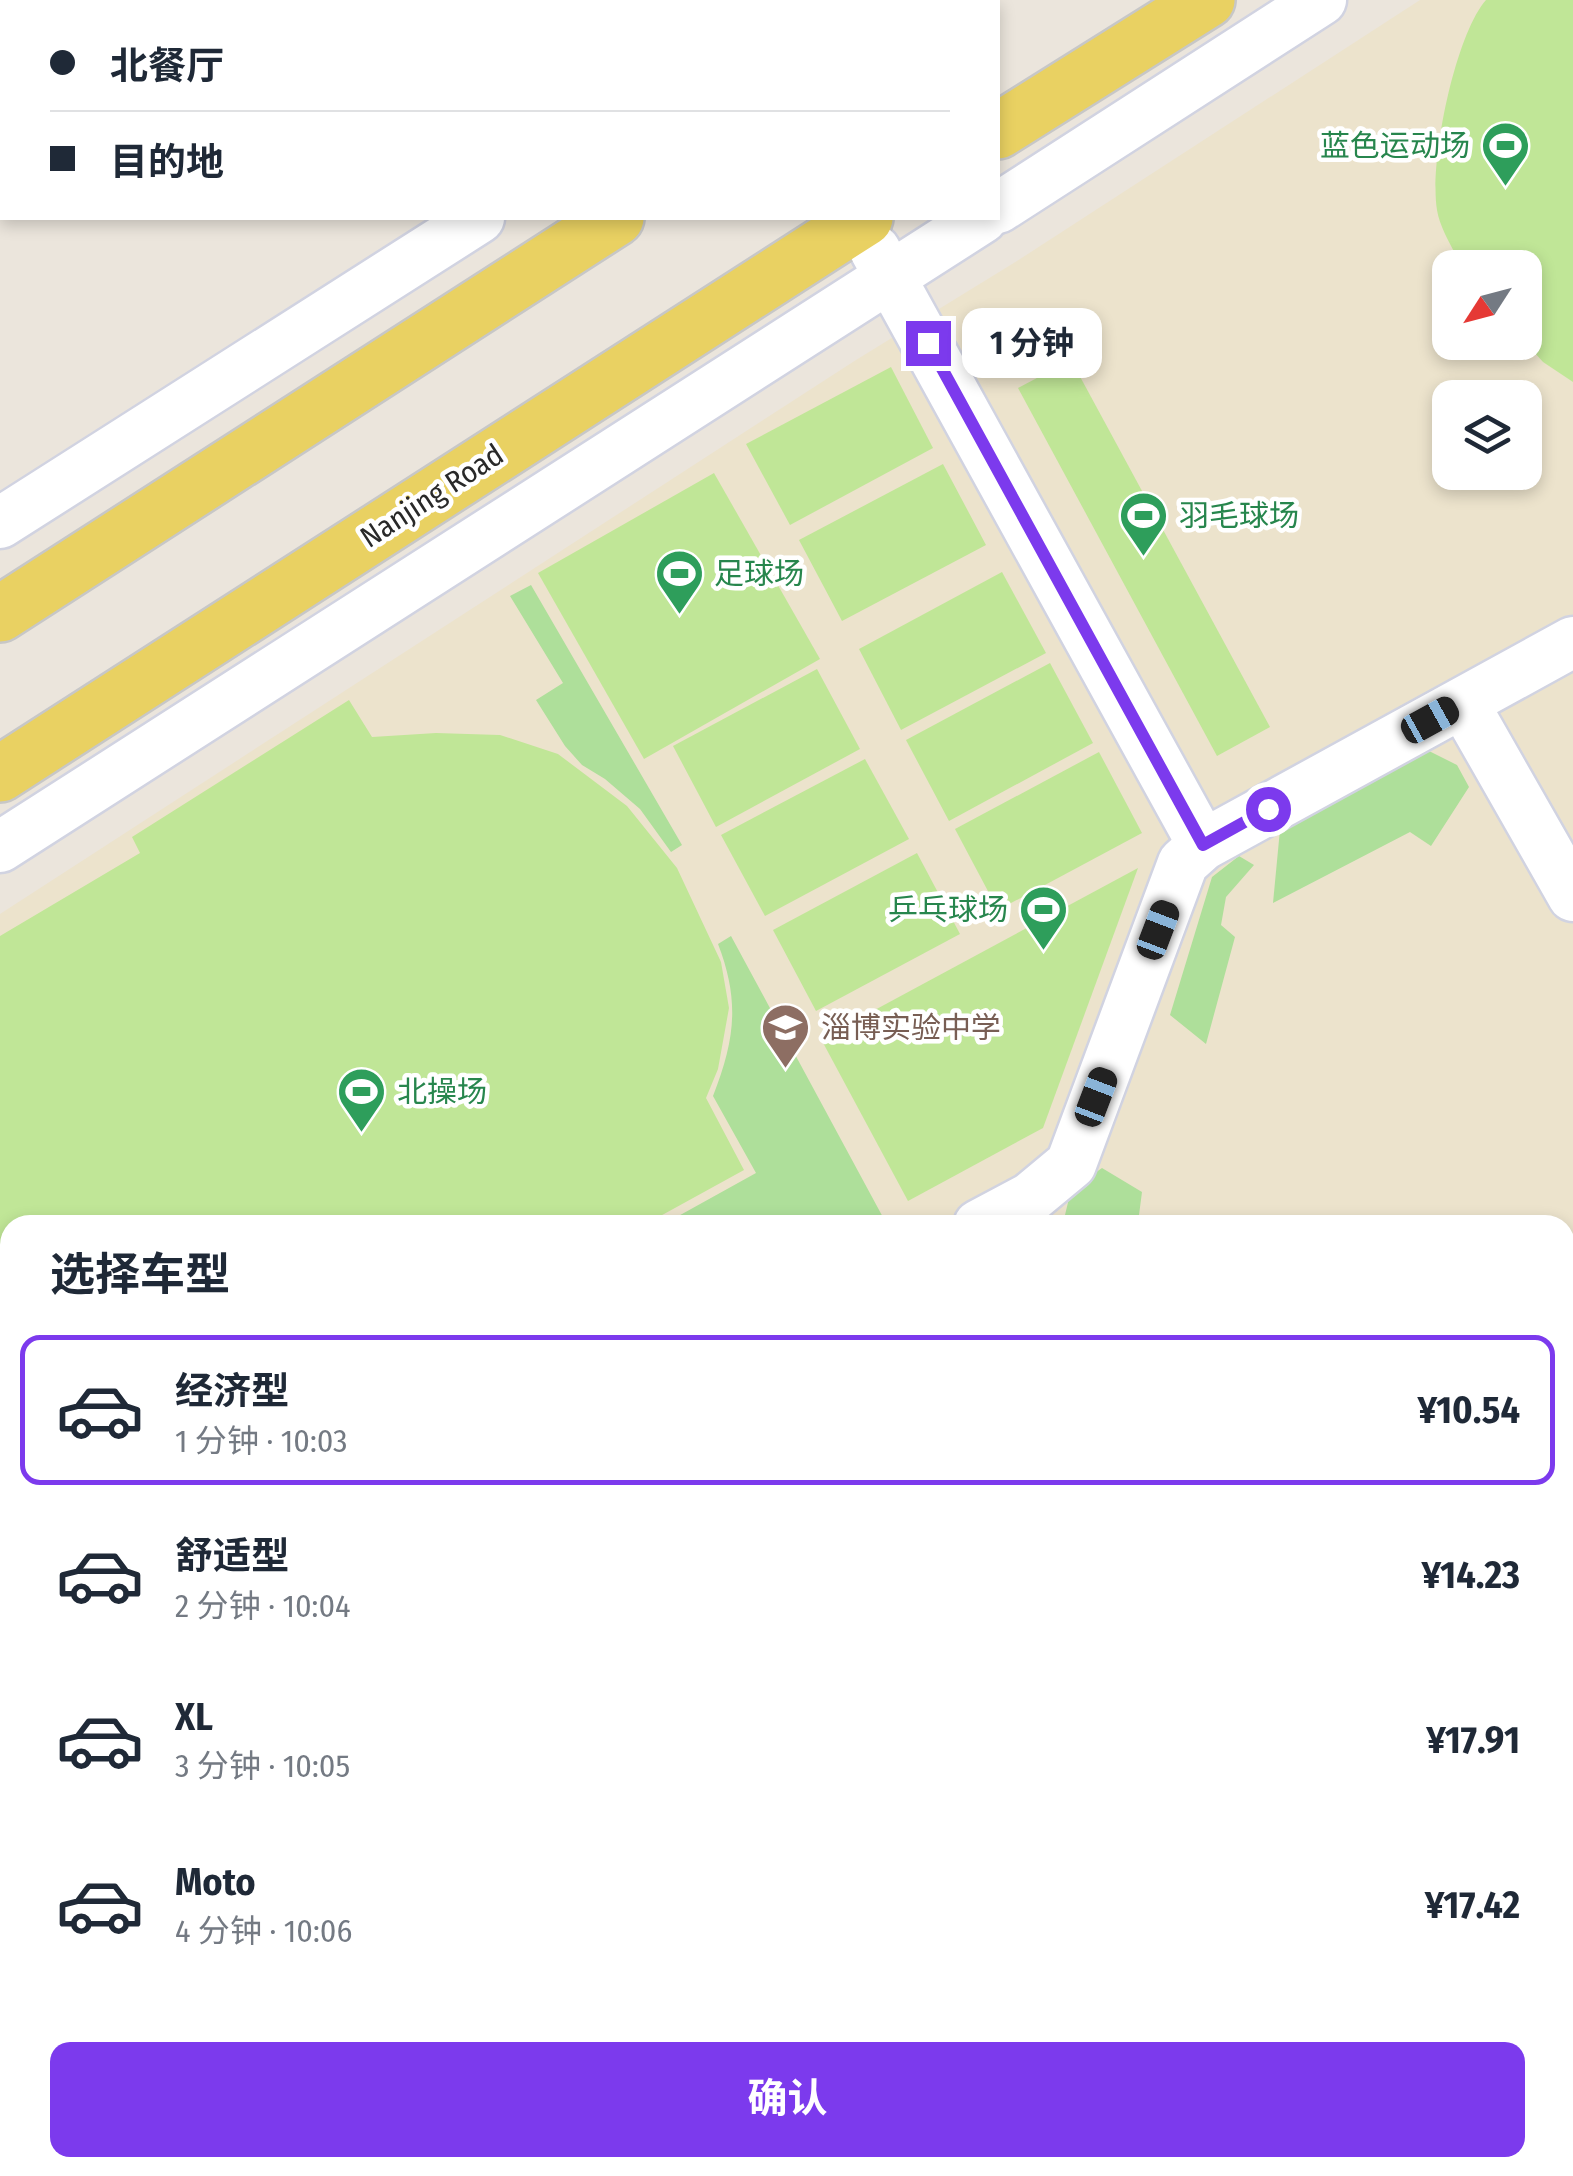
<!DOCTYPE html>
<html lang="zh">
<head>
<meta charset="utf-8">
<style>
  :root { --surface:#fff; --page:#f2f2f3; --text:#1f2937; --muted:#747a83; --line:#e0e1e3; --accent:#7c3aed }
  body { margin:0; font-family:"Fira Sans Condensed","Noto Sans SC",sans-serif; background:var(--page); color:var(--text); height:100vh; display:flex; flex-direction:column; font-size:38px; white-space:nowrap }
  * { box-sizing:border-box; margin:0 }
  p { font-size:32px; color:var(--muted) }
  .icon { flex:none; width:55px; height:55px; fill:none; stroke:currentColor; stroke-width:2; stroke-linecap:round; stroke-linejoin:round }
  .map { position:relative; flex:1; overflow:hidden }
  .drawer { position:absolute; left:0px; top:1215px; width:1575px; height:962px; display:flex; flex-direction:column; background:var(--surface); border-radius:30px 30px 0 0; box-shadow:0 5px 15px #0003 }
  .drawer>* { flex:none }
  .top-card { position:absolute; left:0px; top:0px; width:1000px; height:220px; box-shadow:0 5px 15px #0003; display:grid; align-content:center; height:220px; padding:0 50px; background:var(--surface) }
  .needle { width:65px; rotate:234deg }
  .tools { position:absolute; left:1432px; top:250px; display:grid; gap:20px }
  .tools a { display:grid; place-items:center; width:110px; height:110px; border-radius:20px; background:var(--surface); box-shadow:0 5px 15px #0003; font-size:50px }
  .end { position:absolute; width:45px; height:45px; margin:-22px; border:12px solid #7c3aed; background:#fff; box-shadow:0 0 0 5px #fff }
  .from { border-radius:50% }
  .bubble { position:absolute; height:70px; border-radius:20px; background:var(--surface); box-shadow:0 5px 15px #0003; font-size:32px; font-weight:700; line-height:70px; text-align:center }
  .car { position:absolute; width:30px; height:60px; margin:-30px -15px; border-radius:12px; box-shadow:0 0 8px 2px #0007; background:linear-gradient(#222 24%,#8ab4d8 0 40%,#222 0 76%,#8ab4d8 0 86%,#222 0) }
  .top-card b { display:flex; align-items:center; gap:35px; height:95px; font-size:38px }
  .top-card b+b { border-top:2px solid var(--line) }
  .top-card i { width:25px; height:25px; background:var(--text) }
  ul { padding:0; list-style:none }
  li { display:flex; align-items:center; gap:30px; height:150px; margin:0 20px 15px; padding:0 30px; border:5px solid transparent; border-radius:20px }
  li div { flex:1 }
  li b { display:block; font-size:38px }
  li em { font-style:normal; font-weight:700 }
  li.active { border-color:var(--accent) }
  li>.icon { width:90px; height:90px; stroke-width:1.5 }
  h2 { padding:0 50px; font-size:45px; line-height:120px }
  .primary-button { display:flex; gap:20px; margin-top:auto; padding:20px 50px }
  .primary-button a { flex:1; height:115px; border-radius:20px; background:var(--accent); color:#fff; font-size:40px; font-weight:700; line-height:115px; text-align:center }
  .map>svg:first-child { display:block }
  .education { fill:#ece3cc; fill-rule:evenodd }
  .green { fill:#aedf9a }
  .pitch { fill:#c0e697 }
  .plaza { fill:#dbd8d2 }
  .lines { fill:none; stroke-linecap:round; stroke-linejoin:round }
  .minor-casing { stroke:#d1d3e1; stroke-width:55 }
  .major-casing { stroke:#c7c7c7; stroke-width:60 }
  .minor { stroke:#fff; stroke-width:50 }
  .major { stroke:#e9d162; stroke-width:55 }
  .route { stroke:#7c3aed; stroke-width:12 }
  .labels { text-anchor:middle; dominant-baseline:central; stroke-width:9; stroke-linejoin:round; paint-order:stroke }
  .leisure-label { font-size:30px; fill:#27864d; stroke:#fff; text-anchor:start }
  .street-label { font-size:30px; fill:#292929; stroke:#fff }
  .education-label { font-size:30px; fill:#785e54; stroke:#fff; text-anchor:start }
</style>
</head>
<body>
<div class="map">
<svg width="1573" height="2176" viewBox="0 0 1573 2176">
  <rect width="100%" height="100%" fill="#ebe5dc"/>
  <path class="education" d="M1420,0H1573V1815L1565,1820V1225H10V2168H1052L1036,2176H0V914L856,360L1017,261ZM1450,268H1525V342H1450ZM1450,398H1525V472H1450Z"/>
  <g class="green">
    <polygon points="531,585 682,845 671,852 640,809 605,779 582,765 565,746 536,700 563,683 510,596"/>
    <polygon points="1419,746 1457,765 1469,787 1431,846 1410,832 1273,903 1281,819"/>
    <polygon points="1239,856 1254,865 1226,897 1221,925 1235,937 1206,1044 1170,1015 1212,877"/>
    <path d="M731,936L885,1221L877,1225L664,1224L756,1173L713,1096C735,1040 740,1001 718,944Z"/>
    <polygon points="1102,1168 1142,1192 1139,1215 1146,1225 1070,1225 1065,1215 1071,1190"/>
    <polygon points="0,1588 10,1606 10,1717 0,1723"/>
    <polygon points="10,1888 10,1939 0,1921 0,1893"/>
  </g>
  <g class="pitch">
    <path d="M1486,0H1573V382L1543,362L1525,342V268L1462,267C1454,250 1440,229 1437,210C1429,163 1455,35 1486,0Z"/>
    <polygon points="1071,360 1270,727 1217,756 1018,388"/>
    <polygon points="891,367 933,448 790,525 746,444"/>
    <polygon points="943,464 986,545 842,621 799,540"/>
    <polygon points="714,473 820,659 644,759 538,573"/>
    <polygon points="1002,572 1046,653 901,730 859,649"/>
    <polygon points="1050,663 1093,743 949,821 906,740"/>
    <polygon points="817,669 860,749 716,827 673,746"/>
    <polygon points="349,700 372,737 436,733 500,735 558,754 627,806 677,868 721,962 729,1008 718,1069 706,1098 744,1170 644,1225 10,1225 10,1570 0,1576 0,936 140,853 132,837"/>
    <polygon points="1099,752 1142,833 998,910 955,829"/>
    <polygon points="865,759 909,839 765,916 721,835"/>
    <polygon points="917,853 960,934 816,1011 773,930"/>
    <polygon points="1138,868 1043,1128 908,1201 821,1039"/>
  </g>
  <polygon class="plaza" points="0,2064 10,2068 10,2168 66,2168 71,2176 0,2176"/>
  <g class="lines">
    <defs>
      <g id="minor">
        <polyline points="706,0 708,2"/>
        <polyline points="816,2 820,0"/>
        <polyline points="998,208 1321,0"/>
        <polyline points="875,250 1203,845"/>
        <polyline points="0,523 479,218"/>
        <polyline points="1463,703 1573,896"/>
        <polyline points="0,847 982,218"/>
        <polyline points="979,1225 1030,1198 1071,1164 1183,863 1203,845 1573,642"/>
        <polyline points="1565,1318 1573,1313"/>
        <polyline points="0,1749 10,1743"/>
        <polyline points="1565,1799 1573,1795"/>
        <polyline points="0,1975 10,1994"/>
        <polyline points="102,2168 106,2176"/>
        <polyline points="885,2176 901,2168"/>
      </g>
      <g id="major">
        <polyline points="950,2 954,0"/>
        <polyline points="998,131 1207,0"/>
        <polyline points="0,614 616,218"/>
        <polyline points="0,774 865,218"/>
      </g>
    </defs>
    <use href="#minor" class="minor-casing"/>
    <use href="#major" class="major-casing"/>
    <use href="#minor" class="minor"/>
    <use href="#major" class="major"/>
  </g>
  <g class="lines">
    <polyline class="route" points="928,343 1203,845 1268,809"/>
  </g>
  <defs>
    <symbol id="stadium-pin" viewBox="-11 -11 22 30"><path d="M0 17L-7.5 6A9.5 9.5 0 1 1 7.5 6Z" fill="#2e9e5b" stroke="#fff"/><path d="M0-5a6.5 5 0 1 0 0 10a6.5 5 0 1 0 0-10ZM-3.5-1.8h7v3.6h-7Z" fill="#fff"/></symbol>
    <symbol id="school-pin" viewBox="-11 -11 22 30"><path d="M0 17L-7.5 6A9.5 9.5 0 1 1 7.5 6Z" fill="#8d6e63" stroke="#fff"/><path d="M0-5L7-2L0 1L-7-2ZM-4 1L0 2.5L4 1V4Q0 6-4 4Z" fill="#fff"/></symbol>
  </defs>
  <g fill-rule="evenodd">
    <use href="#stadium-pin" x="1478" y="118" width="55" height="75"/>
    <use href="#stadium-pin" x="1116" y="488" width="55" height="75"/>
    <use href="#stadium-pin" x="652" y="546" width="55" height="75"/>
    <use href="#stadium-pin" x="1016" y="882" width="55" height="75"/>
    <use href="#school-pin" x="758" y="1000" width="55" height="75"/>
    <use href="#stadium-pin" x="334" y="1064" width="55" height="75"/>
  </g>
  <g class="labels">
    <g class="leisure-label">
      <text x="1470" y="146" text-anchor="end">蓝色运动场</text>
      <text x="1179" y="516">羽毛球场</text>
      <text x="714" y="574">足球场</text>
      <text x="1008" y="910" text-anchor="end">乒乓球场</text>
      <text x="397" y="1092">北操场</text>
    </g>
    <g class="street-label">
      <text transform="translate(432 496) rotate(-33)">Nanjing Road</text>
    </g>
    <g class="education-label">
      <text x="821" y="1028">淄博实验中学</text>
    </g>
  </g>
</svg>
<div class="tools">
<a><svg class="needle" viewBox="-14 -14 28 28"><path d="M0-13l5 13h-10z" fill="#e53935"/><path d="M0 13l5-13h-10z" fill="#747a83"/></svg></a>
<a><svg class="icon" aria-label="layers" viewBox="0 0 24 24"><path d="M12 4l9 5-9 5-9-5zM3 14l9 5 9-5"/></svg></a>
</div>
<i class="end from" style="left:1268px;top:809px"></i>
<i class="end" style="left:928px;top:343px"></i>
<div class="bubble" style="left:962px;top:308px;width:140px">1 分钟</div>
<i class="car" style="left:1430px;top:720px;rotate:61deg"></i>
<i class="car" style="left:1158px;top:930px;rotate:21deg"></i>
<i class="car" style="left:1096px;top:1097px;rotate:21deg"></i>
<div class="top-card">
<b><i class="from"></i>北餐厅</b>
<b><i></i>目的地</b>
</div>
<section class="drawer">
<h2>选择车型</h2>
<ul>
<li class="active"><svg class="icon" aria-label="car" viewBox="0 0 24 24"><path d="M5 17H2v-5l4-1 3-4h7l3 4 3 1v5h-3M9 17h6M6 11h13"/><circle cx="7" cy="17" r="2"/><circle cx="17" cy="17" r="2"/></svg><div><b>经济型</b><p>1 分钟 · 10:03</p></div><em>¥10.54</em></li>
<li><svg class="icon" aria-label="car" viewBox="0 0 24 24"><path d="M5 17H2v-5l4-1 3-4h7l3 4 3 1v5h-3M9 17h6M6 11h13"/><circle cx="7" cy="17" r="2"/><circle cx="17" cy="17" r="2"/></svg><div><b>舒适型</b><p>2 分钟 · 10:04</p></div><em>¥14.23</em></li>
<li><svg class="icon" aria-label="car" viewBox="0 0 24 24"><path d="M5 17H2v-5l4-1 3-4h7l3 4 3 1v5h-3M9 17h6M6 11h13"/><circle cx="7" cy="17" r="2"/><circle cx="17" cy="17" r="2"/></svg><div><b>XL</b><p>3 分钟 · 10:05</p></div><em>¥17.91</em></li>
<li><svg class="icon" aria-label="car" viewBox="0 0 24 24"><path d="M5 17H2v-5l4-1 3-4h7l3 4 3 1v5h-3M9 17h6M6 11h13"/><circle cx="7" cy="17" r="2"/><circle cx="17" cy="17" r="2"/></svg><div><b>Moto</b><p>4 分钟 · 10:06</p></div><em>¥17.42</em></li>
</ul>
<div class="primary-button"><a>确认</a></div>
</section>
</div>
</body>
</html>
